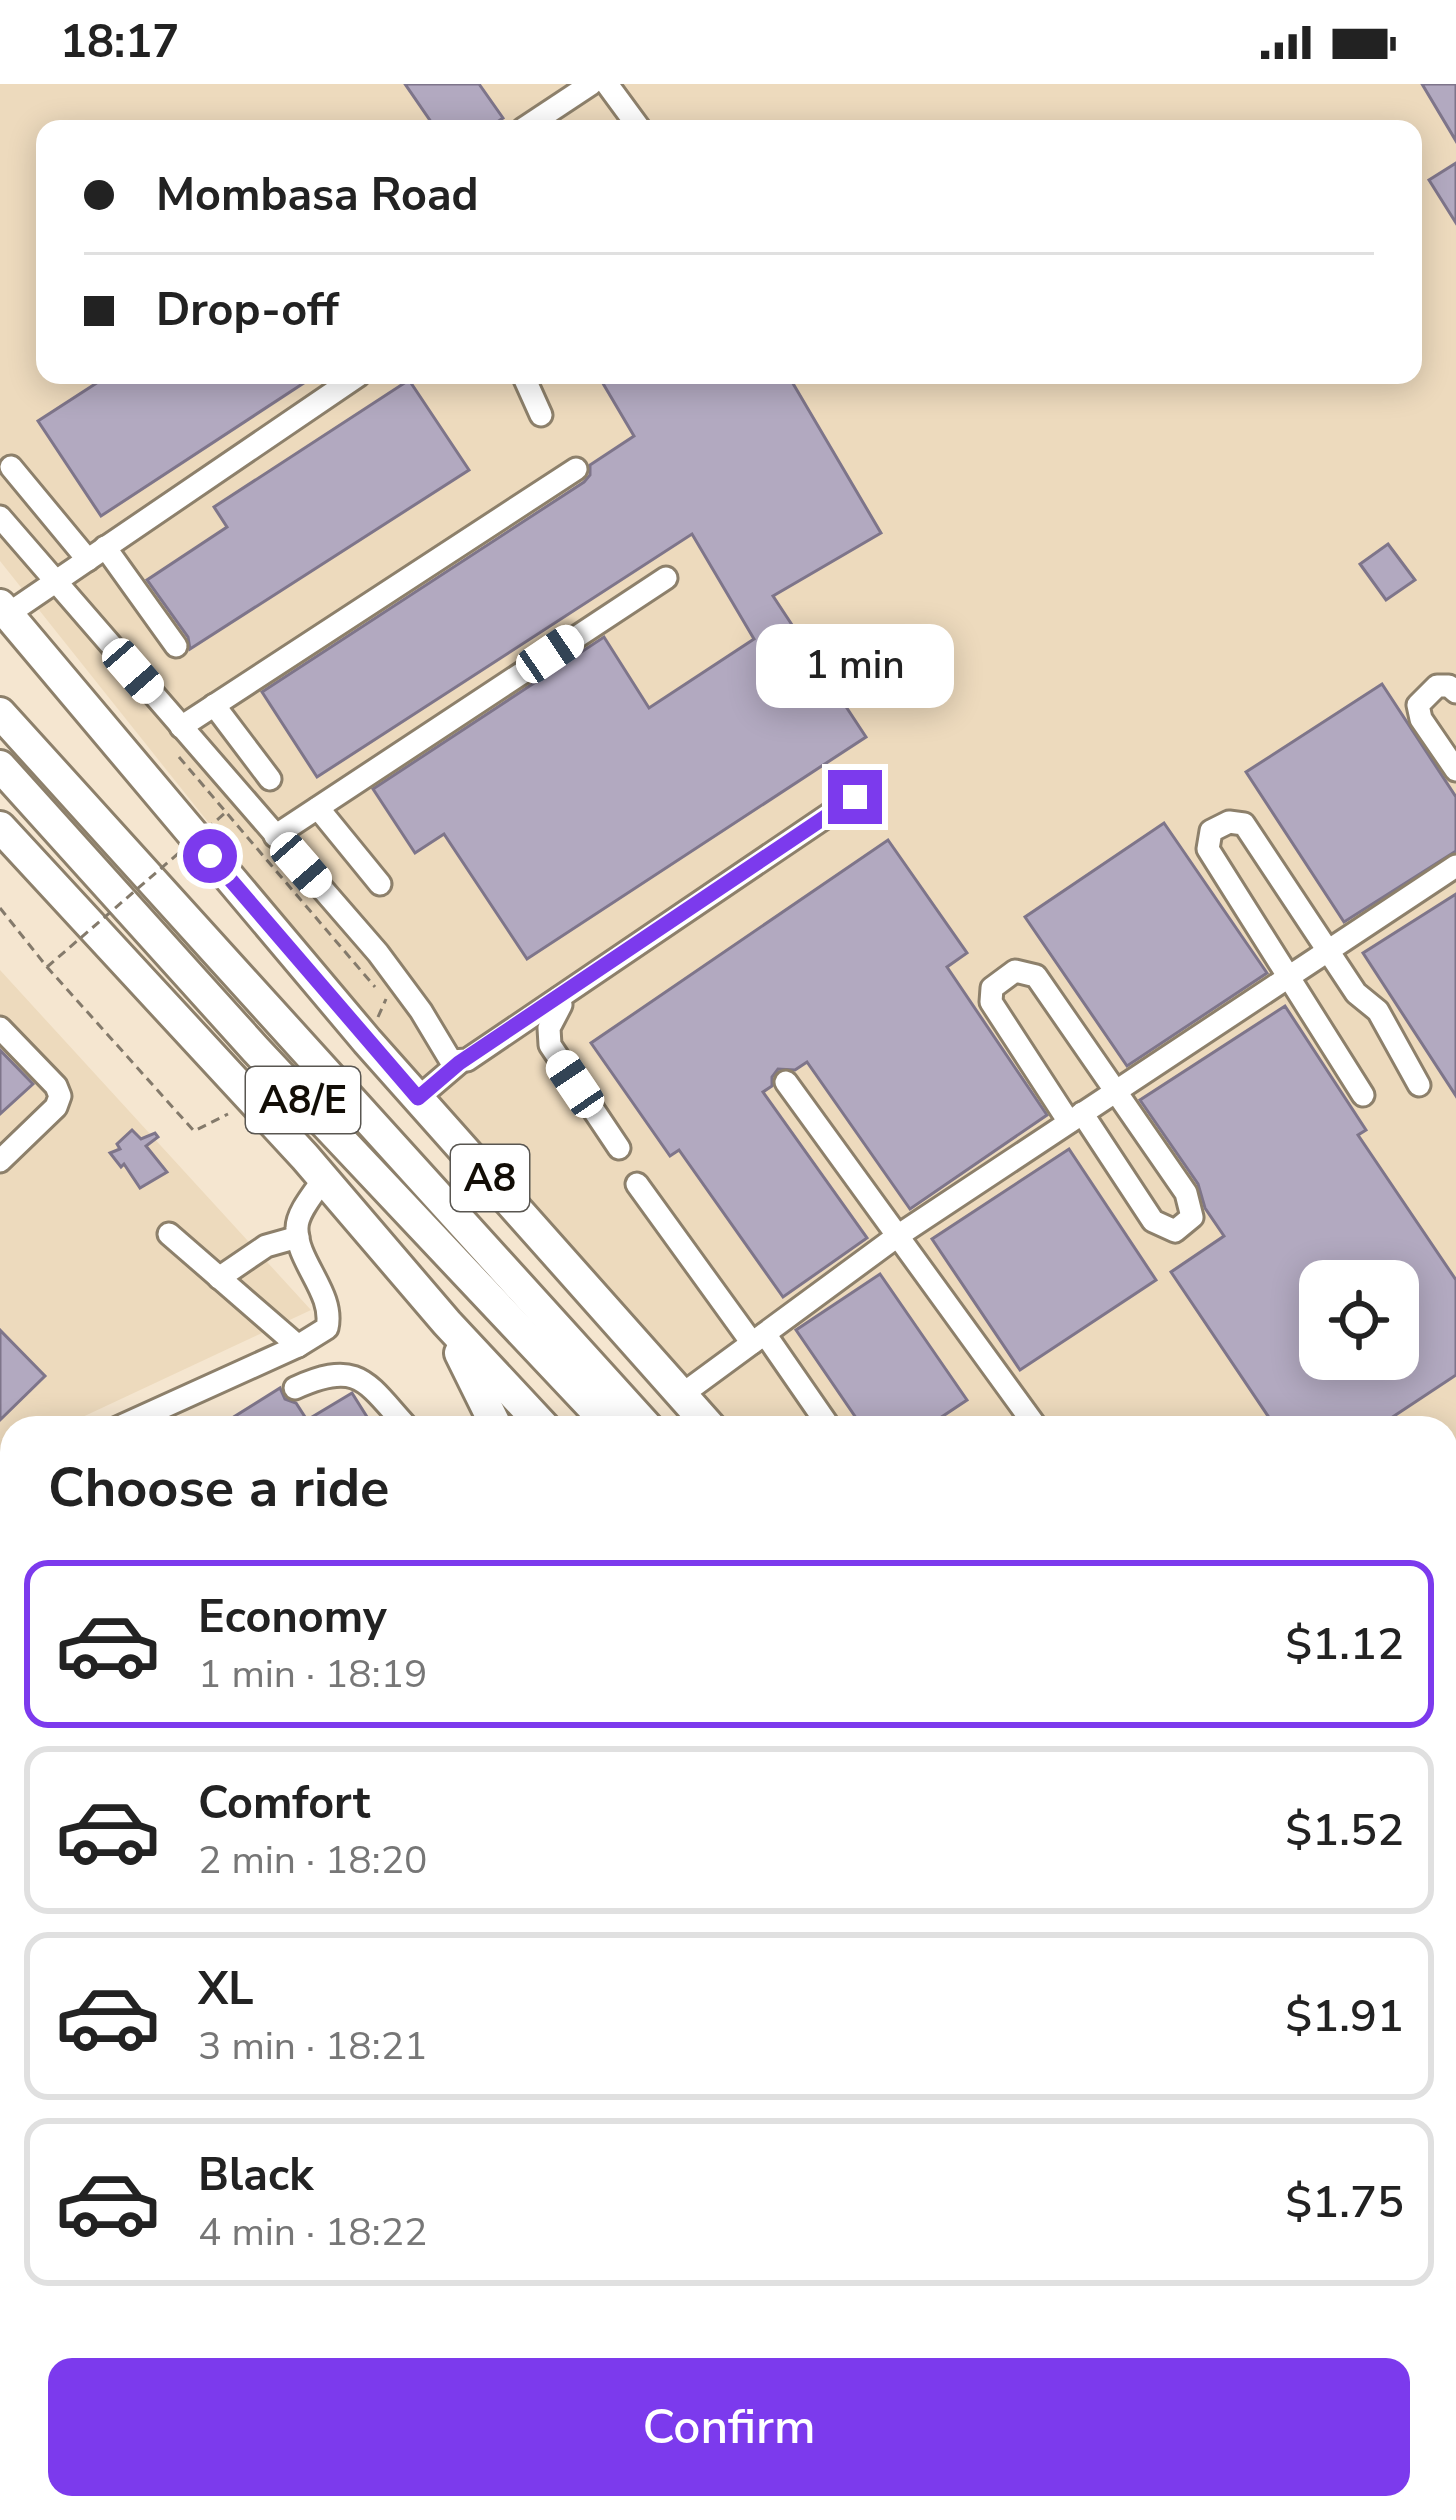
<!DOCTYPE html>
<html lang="en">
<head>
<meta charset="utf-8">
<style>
  :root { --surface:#fff; --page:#f6f6f6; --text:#222; --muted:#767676; --line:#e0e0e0; --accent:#7c3aed }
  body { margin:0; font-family:"Nunito Sans",sans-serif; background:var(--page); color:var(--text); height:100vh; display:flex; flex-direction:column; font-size:45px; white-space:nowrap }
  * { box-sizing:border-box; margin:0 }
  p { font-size:39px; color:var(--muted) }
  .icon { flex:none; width:66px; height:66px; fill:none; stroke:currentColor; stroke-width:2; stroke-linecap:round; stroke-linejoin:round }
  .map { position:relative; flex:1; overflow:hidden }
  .details { position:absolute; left:0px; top:1332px; width:1458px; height:1104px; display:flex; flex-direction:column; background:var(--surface); border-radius:36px 36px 0 0; box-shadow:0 6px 30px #0003 }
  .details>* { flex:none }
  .hud { position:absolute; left:36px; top:36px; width:1386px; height:264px; border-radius:24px; box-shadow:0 6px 30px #0003; display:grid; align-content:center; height:264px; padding:0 48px; background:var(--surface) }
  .controls { position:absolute; left:1299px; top:1176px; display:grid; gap:24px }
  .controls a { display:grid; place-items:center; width:120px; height:120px; border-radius:24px; background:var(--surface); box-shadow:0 6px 30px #0003; font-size:60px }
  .end { position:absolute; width:54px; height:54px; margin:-27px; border:15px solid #7c3aed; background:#fff; box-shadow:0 0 0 6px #fff }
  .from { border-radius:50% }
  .bubble { position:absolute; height:84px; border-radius:24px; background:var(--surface); box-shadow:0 6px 30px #0003; font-size:39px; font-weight:600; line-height:84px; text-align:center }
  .car { position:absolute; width:36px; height:72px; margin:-36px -18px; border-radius:15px; box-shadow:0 0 9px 3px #0007; background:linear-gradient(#fff 24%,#345 0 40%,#fff 0 76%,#345 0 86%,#fff 0) }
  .hud b { display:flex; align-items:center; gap:42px; height:114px; font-size:45px }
  .hud b+b { border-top:3px solid var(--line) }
  .hud i { width:30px; height:30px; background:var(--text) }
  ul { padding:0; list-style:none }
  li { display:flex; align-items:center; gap:36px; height:168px; margin:0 24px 18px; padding:0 24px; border:6px solid var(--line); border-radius:24px }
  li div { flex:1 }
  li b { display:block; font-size:45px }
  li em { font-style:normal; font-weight:600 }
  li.active { border-color:var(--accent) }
  li>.icon { width:108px; height:108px; stroke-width:1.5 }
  h2 { padding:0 48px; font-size:54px; line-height:144px }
  .action { display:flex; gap:24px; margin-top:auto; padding:24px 48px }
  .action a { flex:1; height:138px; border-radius:24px; background:var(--accent); color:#fff; font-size:48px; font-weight:600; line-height:138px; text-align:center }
  .status { display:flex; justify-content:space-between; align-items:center; height:84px; padding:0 60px; background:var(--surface); direction:ltr }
  .status svg { height:33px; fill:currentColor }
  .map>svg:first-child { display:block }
  .built { fill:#eddabd; fill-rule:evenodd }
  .building { fill:#b2a9c0; stroke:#7e758a; stroke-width:3; fill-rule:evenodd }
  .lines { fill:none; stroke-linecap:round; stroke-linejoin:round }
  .minor-casing { stroke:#8d806b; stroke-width:27 }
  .major-casing { stroke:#8d806b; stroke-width:33 }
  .highway-casing { stroke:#8d806b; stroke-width:36 }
  .path { stroke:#847a6b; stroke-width:3; stroke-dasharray:9 6; stroke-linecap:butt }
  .minor { stroke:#fff; stroke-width:21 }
  .major { stroke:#fff; stroke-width:27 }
  .highway { stroke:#fff; stroke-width:30 }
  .path-bridge { stroke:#847a6b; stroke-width:3; stroke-dasharray:9 6; stroke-linecap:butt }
  .route { stroke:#7c3aed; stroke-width:15 }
  .labels { text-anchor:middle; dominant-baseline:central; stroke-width:12; stroke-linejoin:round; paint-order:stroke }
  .shield { fill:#fff; stroke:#595651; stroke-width:3 }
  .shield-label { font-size:39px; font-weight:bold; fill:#120d06 }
</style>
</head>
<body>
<div class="status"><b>18:17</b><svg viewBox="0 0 49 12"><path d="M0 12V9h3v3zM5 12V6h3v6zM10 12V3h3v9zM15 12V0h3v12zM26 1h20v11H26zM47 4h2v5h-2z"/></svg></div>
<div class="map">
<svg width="1456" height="2436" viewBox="0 0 1456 2436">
  <rect width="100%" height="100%" fill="#f5e6d0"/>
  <g class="built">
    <path d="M0,0H1456V2133L1446,2122V1344H729L306,861L0,477ZM45,45H1413V291H45ZM1320,1197H1398V1275H1320Z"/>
    <polygon points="0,886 311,1226 59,1344 12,1344 12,1366 0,1371"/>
  </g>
  <g class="building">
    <polygon points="405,0 479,0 503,34 487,45 436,45"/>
    <polygon points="1422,0 1456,0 1456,57"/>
    <polygon points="1456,79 1456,139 1429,96"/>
    <polygon points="109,291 316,291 101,432 38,337"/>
    <polygon points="598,291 788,291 881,449 773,512 866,653 527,875 444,750 415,769 373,705 604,553 649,624 754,555 692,450 317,693 262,608 584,398 590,391 590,381 634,352"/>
    <polygon points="409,296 469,386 190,565 188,553 147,496 227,443 214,423"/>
    <polygon points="1388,460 1415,496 1386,516 1360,480"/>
    <polygon points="1382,600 1456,713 1456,767 1344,838 1246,688"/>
    <polygon points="1164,739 1267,889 1127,982 1025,833"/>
    <polygon points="888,756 967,869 947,883 1047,1031 910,1125 807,978 795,986 778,985 772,993 772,1002 763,1008 867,1154 783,1213 679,1066 670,1072 591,959"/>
    <polygon points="1456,810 1456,1012 1363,869"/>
    <path d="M1285,922L1366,1046L1358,1051L1456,1196V1291L1376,1344H1276L1171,1188L1224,1152L1205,1124L1198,1100L1140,1016ZM1320,1197H1398V1275H1320Z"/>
    <polygon points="0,966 33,1000 0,1030"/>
    <polygon points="132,1046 141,1055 155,1049 158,1053 146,1062 167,1088 140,1104 124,1080 121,1083 110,1069 120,1065 117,1060"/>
    <polygon points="1069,1065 1156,1196 1020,1286 932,1155"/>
    <polygon points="880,1190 967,1316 925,1344 863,1344 796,1246"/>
    <polygon points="0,1246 45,1292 0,1336"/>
    <polygon points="280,1304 285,1315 296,1319 307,1336 352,1309 374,1344 216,1344"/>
  </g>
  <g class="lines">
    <defs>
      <g id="minor">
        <polyline points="607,0 640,45"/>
        <polyline points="523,45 591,0"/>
        <polyline points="523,291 541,331"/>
        <polyline points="11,383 88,476"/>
        <polyline points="0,433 378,869 421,927 451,977 467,976 855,713"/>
        <polyline points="105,463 176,562"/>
        <polyline points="8,530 359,291"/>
        <polyline points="1456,608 1449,602 1437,602 1418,621 1421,635 1456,686"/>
        <polyline points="214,621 270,695"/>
        <polyline points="181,643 576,385"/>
        <polyline points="318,724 380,800"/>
        <polyline points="275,752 666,494"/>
        <polyline points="559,914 561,921 549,944 550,961 619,1064"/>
        <polyline points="0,944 56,1002 60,1012 56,1023 0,1077"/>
        <polyline points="786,998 1037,1344"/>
        <polyline points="1363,1011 1208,765 1211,747 1229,738 1244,740 1356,909 1378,927 1419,1001"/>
        <polyline points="418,1014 459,979"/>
        <polyline points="1069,1038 991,918 992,904 1015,887 1036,892 1186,1109 1192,1133 1175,1147 1153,1137 1082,1029"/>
        <polyline points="637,1100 752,1259"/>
        <polyline points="169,1150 298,1262"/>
        <polyline points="219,1194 266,1162 298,1153"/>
        <polyline points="765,1250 830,1344"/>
        <path d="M295,1304C359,1275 366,1298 408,1344"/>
        <polyline points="680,1312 896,1153 1456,782"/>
        <path d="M117,1344L298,1262L327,1244C335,1209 296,1178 297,1144C297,1128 315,1108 324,1094"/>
        <polyline points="0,1396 12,1391"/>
        <polyline points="1446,1586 1456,1579"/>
        <polyline points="1446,1787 1456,1782"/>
        <polyline points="0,1962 12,1958"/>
        <polyline points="0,2054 12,2052"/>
        <polyline points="760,2424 768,2436"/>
        <polyline points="1326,2424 1342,2436"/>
        <polyline points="302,2436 307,2424"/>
      </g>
      <g id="major">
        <polyline points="1446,1910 1456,1904"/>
        <polyline points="1446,1942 1456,1936"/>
        <polyline points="526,2436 547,2424"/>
        <polyline points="581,2436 603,2424"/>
        <polyline points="667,2436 688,2424"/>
      </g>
      <g id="highway">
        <polyline points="0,521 367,957 711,1344"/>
        <polyline points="0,629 648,1344"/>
        <polyline points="0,682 256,966 612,1344"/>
        <polyline points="0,743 305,1073 447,1239 545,1344"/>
        <polyline points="460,1269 497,1344"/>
        <polyline points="1446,1845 1456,1840"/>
        <polyline points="1446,2150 1456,2160"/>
        <polyline points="1446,2212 1456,2223"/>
        <polyline points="1446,2251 1456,2262"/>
        <polyline points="1446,2316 1456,2326"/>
        <polyline points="1446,2396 1456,2404"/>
        <polyline points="1409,2424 1428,2436"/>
        <polyline points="410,2436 419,2424"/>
      </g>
    </defs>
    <use href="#minor" class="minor-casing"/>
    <use href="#major" class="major-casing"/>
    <use href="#highway" class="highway-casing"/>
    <g class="path">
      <polyline points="179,673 375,903"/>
      <polyline points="0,824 47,883 194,1047 228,1030"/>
      <polyline points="378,933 386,915"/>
    </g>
    <use href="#minor" class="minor"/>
    <use href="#major" class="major"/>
    <use href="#highway" class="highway"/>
    <polyline class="path-bridge" points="47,883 225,729"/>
  </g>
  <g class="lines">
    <polyline class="route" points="210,772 418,1014 459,979 855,713"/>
  </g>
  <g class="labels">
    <g class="shield">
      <rect x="246" y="983" width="114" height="66" rx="9"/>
      <rect x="451" y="1061" width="78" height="66" rx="9"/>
    </g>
    <g class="shield-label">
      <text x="303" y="1016">A8/E</text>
      <text x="490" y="1094">A8</text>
    </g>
  </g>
</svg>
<div class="controls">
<a><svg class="icon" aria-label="locate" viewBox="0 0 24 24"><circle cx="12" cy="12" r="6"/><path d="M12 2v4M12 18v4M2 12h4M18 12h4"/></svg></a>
</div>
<i class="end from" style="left:210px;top:772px"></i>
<i class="end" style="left:855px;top:713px"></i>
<div class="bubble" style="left:756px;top:540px;width:198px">1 min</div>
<i class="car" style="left:550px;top:570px;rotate:56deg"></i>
<i class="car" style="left:133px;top:587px;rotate:139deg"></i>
<i class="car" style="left:301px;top:781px;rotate:139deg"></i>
<i class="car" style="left:575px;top:1000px;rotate:326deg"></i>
<div class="hud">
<b><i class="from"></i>Mombasa Road</b>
<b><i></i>Drop-off</b>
</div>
<section class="details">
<h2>Choose a ride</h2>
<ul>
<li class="active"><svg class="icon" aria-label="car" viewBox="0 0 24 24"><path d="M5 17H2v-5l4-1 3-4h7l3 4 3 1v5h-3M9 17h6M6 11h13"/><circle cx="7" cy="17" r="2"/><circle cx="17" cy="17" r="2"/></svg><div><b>Economy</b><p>1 min · 18:19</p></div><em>$1.12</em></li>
<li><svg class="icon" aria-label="car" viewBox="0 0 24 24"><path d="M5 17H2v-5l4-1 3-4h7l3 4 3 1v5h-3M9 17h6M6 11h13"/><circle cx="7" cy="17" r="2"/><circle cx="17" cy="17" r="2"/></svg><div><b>Comfort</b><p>2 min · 18:20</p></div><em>$1.52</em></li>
<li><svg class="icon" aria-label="car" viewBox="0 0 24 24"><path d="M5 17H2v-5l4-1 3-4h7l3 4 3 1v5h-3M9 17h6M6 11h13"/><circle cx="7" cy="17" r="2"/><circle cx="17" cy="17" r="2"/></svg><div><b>XL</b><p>3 min · 18:21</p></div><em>$1.91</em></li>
<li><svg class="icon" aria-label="car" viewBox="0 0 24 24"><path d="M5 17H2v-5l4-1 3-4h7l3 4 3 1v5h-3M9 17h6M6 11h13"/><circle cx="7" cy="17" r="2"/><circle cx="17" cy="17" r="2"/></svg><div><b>Black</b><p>4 min · 18:22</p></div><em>$1.75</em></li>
</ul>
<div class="action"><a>Confirm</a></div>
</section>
</div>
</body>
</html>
